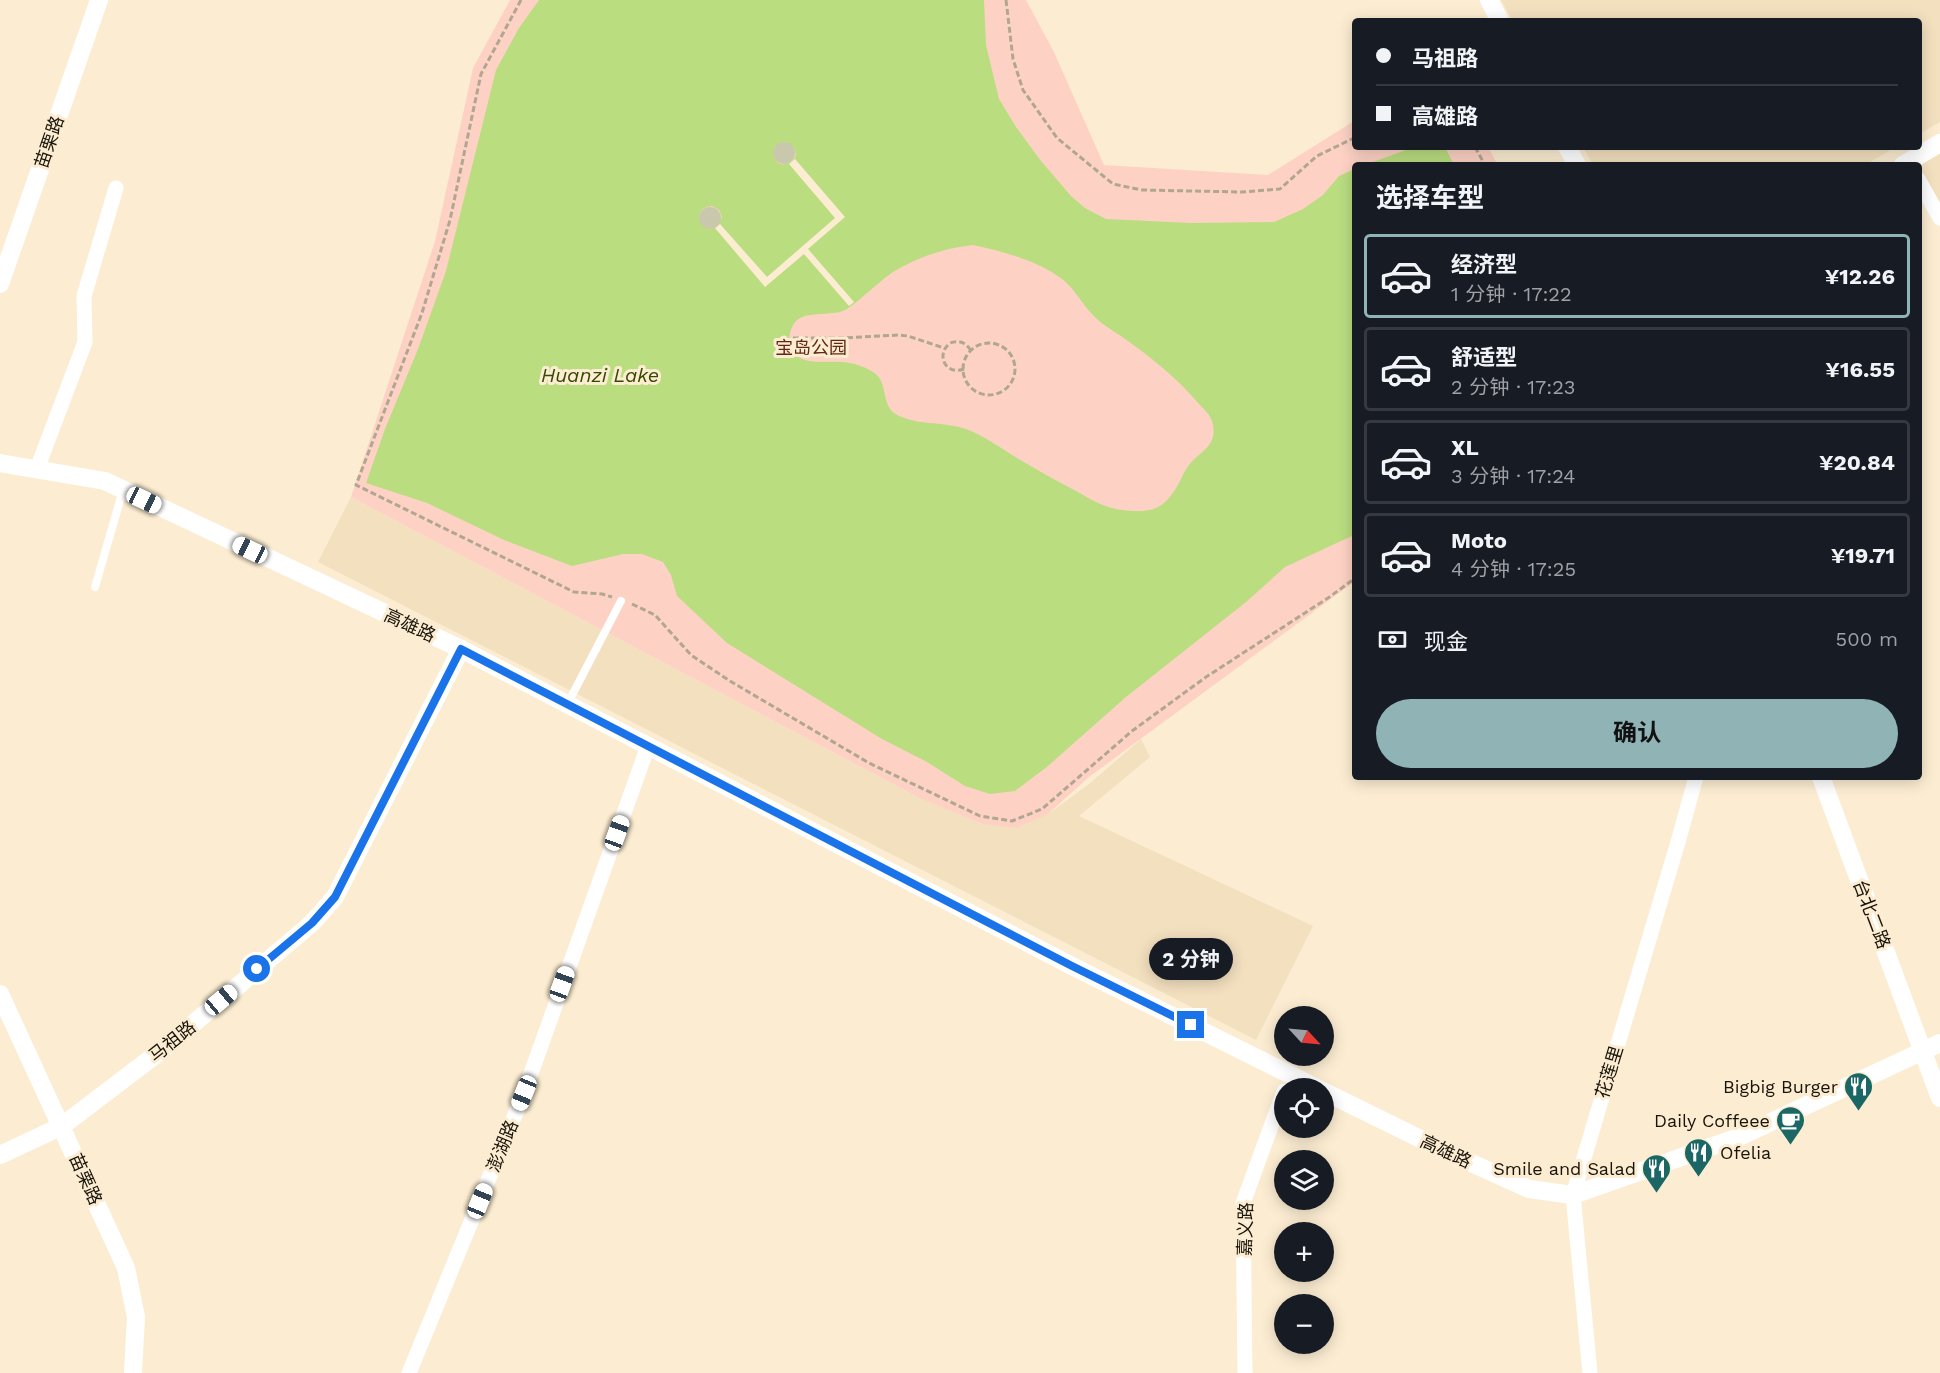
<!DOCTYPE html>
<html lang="zh">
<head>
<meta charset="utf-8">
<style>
  :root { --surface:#171b24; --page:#242831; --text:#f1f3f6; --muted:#9ea1a6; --line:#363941; --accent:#90b4b5 }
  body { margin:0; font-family:"Work Sans","Noto Sans SC",sans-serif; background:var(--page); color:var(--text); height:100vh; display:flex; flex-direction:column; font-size:22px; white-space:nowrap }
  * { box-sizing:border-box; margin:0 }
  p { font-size:20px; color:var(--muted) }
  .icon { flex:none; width:33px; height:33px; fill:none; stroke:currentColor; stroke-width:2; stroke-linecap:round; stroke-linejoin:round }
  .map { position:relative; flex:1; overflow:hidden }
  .drawer { position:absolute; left:1352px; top:162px; width:570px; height:618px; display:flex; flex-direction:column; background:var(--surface); border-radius:6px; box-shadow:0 3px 15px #0003 }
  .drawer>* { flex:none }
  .hud { position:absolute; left:1352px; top:18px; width:570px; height:132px; border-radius:6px; box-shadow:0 3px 15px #0003; display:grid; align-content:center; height:132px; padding:0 24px; background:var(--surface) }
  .needle { width:39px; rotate:116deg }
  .controls { position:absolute; left:1274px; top:1006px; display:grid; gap:12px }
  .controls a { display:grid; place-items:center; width:60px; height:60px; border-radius:50%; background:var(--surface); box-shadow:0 3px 15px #0003; font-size:30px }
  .end { position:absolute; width:27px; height:27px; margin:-14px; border:8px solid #1a73e8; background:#fff; box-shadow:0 0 0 3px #fff }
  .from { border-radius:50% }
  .bubble { position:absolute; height:42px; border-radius:21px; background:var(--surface); box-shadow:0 3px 15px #0003; font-size:20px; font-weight:700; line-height:42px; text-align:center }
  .car { position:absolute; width:18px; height:36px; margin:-18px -9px; border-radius:8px; box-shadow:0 0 4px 2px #0007; background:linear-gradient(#fff 24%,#345 0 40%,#fff 0 76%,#345 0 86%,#fff 0) }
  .hud b { display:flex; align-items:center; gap:21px; height:57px; font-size:22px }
  .hud b+b { border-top:2px solid var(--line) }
  .hud i { width:15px; height:15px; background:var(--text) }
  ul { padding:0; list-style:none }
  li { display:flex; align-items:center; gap:18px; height:84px; margin:0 12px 9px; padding:0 12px; border:3px solid var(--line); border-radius:6px }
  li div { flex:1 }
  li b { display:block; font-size:22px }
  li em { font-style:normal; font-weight:700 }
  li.current { border-color:var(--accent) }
  li>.icon { width:54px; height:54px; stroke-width:1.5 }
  h2 { padding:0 24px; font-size:27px; line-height:72px }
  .pay { display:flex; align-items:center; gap:15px; height:66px; padding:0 24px; font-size:22px }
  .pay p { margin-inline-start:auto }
  .action { display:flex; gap:12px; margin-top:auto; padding:12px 24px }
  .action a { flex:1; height:69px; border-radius:36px; background:var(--accent); color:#111; font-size:24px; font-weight:700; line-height:69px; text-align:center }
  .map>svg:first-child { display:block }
  .built { fill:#f3e0bf }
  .green { fill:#fdd2c5 }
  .water { fill:#badd80; fill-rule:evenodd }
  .pier { fill:#fcedd2 }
  .building { fill:#cac8ac }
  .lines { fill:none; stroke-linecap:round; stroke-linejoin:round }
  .path { stroke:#b1a690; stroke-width:3; stroke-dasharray:6 3; stroke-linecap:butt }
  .service { stroke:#fff; stroke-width:8 }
  .minor { stroke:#fff; stroke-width:15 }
  .tertiary { stroke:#fff; stroke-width:18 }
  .route { stroke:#1a73e8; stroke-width:8 }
  .labels { text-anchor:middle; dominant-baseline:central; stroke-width:6; stroke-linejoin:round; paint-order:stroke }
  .street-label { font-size:18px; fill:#19140a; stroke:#fcedd2 }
  .park-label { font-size:18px; fill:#642715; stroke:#fcedd2 }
  .poi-label { font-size:18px; fill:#19140a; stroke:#fcedd2; text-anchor:end }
  .water-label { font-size:20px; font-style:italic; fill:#354902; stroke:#fcedd2 }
</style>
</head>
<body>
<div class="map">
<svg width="1940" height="1373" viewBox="0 0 1940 1373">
  <rect width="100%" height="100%" fill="#fcedd2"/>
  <g class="built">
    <polygon points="1501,0 1940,0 1940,122 1919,134 1918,21 1513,21"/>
    <polygon points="1583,147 1896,147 1865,165 1593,165"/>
    <polygon points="1940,153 1940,209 1919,173 1919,166"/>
    <polygon points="351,497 923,800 982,824 1048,814 1089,784 1141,739 1150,757 1079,816 1313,926 1256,1040 318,562"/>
  </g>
  <polygon class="green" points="510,0 1026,0 1054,52 1104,165 1268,175 1354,121 1354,147 1488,147 1498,165 1354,165 1354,582 1089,777 1048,814 1017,828 982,824 923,800 351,497 435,241 473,68"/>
  <g class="water">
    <path d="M539,0H984L986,45L999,99L1016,127L1041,161L1071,196L1085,208L1106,219L1192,223L1274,222L1303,209L1323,195L1339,176L1354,169V535L1285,567L1246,602L1126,697L1048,766L1015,791L990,794L965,786L927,762L882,739L727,643L677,596L671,575L663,562L642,554H623L572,566L504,540L427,503L366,483L385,429L418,349L446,271L496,70L519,28ZM786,142C815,158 769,180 774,148L780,143ZM712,206L719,210L722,217L718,226L708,229C695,222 697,207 712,206ZM973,245C1002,251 1038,261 1062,279C1075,289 1082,304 1093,315C1103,326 1116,332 1128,341C1153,359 1179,380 1199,404C1204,409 1210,415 1212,421C1219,446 1201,450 1189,465C1186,469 1183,474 1181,479C1166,508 1155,514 1122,510C1105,508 1092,500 1078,492C1057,481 1037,470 1017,458C1001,448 984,436 966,429C943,421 913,426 894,413C881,403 888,380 873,372C864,366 853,363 843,362C825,360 798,368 791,346C788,338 790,328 796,321C807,310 835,317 847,309C863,298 877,283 893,272C917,257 945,248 973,245Z"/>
    <polygon points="1414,147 1445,147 1454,165 1365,165"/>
  </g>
  <polygon class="pier" points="795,159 845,217 808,249 854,302 849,306 804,254 765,287 715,228 720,224 767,277 835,218 789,164"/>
  <g class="building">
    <circle cx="784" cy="153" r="11"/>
    <circle cx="710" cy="218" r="11"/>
  </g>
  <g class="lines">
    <g class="path">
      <polyline points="521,0 481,74 450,220 422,313 356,485 574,592 602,594 612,597"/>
      <polyline points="1006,0 1013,59 1023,90 1057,138 1113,184 1142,190 1242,192 1280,189 1317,156 1354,138"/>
      <polyline points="1475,147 1485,165"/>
      <polyline points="793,338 843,338 899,335 908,336 944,348"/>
      <circle cx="989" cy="369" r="26"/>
      <path d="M964,369C946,376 935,355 950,343C959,340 966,342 971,351"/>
      <polyline points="632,604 655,615 691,655 730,681 869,763 980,816 1012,821 1042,809 1132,731 1206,677 1328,598 1354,579"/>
    </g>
    <g class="service">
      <polyline points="95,587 123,490"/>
      <polyline points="568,703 621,601"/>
    </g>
    <g class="minor">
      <polyline points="1918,179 1940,218"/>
      <polyline points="37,469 85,342 84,296 116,188"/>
      <polyline points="409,1373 524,1093 648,746"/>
      <polyline points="1245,1373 1243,1203 1284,1091"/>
      <polyline points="1590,1373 1573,1195 1678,842 1696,777"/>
    </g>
    <g class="tertiary">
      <polyline points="1489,0 1500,21"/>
      <polyline points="1567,147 1577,165"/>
      <polyline points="1903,165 1940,143"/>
      <polyline points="0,284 99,0"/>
      <polyline points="0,463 105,481 461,649 1072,966 1319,1089"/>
      <polyline points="1821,777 1940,1098"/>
      <polyline points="0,994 126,1268 136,1317 133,1373"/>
      <polyline points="1323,1091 1447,1152 1529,1189 1573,1195 1739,1137 1940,1043"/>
      <polyline points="0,1155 62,1126 167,1046 312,923 335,897 461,649"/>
    </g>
  </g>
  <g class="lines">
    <polyline class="route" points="257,969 312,923 335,897 461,649 1072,966 1191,1025"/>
  </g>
  <defs>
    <symbol id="restaurant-pin" viewBox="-11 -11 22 30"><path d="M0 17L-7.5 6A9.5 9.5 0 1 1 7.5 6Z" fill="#1a6765" stroke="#fcedd2"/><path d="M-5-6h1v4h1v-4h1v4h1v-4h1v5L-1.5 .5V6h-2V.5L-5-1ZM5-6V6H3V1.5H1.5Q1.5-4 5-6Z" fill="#fff"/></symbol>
    <symbol id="cafe-pin" viewBox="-11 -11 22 30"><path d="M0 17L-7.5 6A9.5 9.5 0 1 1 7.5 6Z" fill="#1a6765" stroke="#fcedd2"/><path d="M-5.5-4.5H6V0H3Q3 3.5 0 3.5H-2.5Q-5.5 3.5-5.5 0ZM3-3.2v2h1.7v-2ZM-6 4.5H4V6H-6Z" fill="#fff"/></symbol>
  </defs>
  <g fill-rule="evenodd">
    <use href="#restaurant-pin" x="1842" y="1070" width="33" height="45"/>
    <use href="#cafe-pin" x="1774" y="1104" width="33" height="45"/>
    <use href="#restaurant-pin" x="1682" y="1136" width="33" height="45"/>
    <use href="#restaurant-pin" x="1640" y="1152" width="33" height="45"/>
  </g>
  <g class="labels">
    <g class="street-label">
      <text transform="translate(49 142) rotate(-71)">苗栗路</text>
      <text transform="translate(410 625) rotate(25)">高雄路</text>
      <text transform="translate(1872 914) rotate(69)">台北二路</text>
      <text transform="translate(172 1041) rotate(-39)">马祖路</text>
      <text transform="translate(1609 1072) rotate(-73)">花莲里</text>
      <text transform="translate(502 1146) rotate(-68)">澎湖路</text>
      <text transform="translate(1446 1151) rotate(25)">高雄路</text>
      <text transform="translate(86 1179) rotate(66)">苗栗路</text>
      <text transform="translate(1245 1229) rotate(-88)">嘉义路</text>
    </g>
    <g class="park-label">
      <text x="811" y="347">宝岛公园</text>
    </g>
    <g class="poi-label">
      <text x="1838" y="1086">Bigbig Burger</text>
      <text x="1770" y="1120">Daily Coffeee</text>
      <text x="1720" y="1152" text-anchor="start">Ofelia</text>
      <text x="1636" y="1168">Smile and Salad</text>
    </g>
    <g class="water-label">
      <text x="600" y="375">Huanzi Lake</text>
    </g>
  </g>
</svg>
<div class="controls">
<a><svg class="needle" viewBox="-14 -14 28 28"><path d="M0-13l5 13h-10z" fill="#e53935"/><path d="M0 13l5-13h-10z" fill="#9ea1a6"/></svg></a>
<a><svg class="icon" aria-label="locate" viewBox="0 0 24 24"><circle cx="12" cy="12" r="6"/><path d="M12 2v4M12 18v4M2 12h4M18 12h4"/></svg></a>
<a><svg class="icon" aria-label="layers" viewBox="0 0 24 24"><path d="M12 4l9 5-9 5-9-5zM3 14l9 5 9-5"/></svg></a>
<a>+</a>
<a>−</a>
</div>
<i class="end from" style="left:257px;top:969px"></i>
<i class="end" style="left:1191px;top:1025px"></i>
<div class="bubble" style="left:1149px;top:938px;width:84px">2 分钟</div>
<i class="car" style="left:144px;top:500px;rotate:115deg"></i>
<i class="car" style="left:250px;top:550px;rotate:295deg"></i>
<i class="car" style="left:617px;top:833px;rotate:20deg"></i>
<i class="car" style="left:562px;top:984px;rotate:20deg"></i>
<i class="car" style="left:221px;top:1000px;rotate:50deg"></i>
<i class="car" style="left:524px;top:1093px;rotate:202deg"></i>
<i class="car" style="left:480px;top:1201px;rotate:22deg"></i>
<div class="hud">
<b><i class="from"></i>马祖路</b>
<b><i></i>高雄路</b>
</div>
<section class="drawer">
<h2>选择车型</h2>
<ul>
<li class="current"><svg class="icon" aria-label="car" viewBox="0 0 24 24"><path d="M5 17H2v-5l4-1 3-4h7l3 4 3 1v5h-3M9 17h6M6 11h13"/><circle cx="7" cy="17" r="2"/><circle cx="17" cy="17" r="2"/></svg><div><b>经济型</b><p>1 分钟 · 17:22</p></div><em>¥12.26</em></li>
<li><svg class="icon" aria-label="car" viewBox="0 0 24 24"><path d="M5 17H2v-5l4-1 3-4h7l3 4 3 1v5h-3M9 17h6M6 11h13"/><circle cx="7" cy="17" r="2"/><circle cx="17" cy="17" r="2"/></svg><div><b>舒适型</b><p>2 分钟 · 17:23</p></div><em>¥16.55</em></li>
<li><svg class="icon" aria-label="car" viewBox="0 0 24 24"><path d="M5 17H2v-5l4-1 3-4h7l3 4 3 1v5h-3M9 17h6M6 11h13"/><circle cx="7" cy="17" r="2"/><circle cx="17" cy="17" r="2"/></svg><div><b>XL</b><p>3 分钟 · 17:24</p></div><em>¥20.84</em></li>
<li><svg class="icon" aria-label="car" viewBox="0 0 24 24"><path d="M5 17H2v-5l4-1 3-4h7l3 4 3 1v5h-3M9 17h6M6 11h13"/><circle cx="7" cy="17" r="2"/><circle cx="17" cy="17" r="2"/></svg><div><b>Moto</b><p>4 分钟 · 17:25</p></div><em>¥19.71</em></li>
</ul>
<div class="pay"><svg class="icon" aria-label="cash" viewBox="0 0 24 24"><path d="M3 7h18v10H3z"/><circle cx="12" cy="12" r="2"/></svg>现金<p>500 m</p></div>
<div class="action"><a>确认</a></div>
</section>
</div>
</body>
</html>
